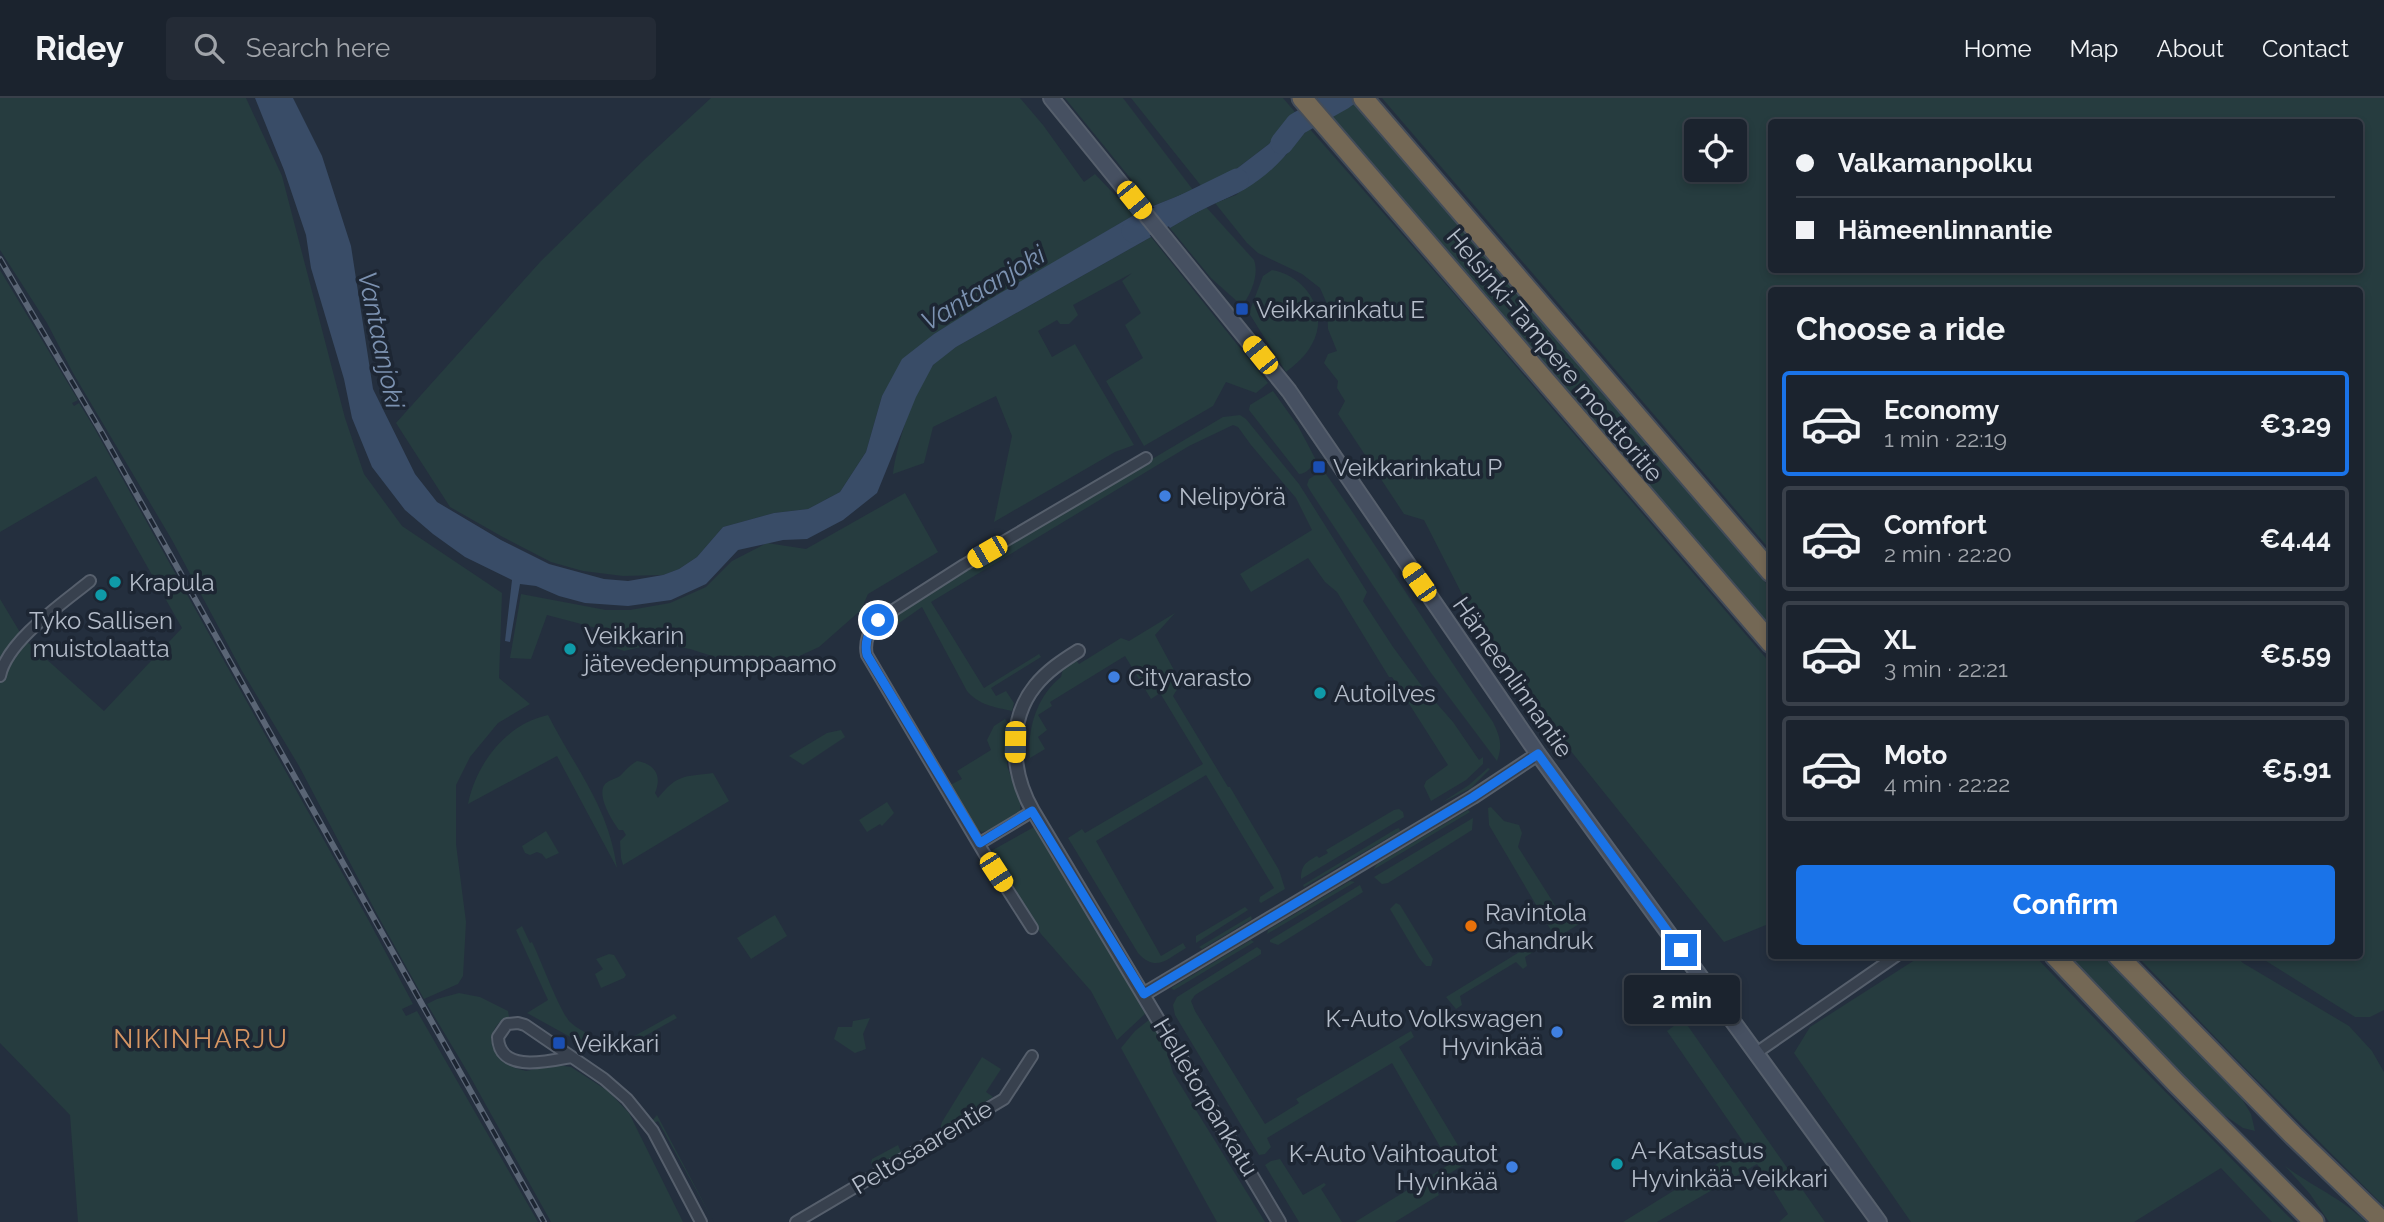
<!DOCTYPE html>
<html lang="en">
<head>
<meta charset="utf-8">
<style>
  :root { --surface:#1b232e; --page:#242b36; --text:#f1f3f6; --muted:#a0a4aa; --line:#39404a; --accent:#1a73e8 }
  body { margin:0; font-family:Raleway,sans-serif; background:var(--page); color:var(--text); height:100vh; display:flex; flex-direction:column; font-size:26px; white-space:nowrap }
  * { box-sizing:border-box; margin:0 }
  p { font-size:23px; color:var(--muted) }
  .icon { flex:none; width:38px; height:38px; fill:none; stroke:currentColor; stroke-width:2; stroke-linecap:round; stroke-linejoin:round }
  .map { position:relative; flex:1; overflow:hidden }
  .sheet { position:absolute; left:1768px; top:189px; width:595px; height:672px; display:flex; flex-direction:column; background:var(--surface); border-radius:7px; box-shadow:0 4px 10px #0003,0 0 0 2px var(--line) }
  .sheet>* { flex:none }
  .guide { position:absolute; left:1768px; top:21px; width:595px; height:154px; border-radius:7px; box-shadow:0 4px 10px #0003,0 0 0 2px var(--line); display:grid; align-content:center; height:154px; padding:0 28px; background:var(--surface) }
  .fabs { position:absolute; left:1684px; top:21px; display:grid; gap:14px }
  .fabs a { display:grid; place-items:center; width:63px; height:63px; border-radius:7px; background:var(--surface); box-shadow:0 4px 10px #0003,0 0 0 2px var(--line); font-size:35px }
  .end { position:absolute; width:32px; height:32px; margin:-16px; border:9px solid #1a73e8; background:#fff; box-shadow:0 0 0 4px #fff }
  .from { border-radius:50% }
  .bubble { position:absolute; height:49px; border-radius:7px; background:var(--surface); box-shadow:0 4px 10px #0003,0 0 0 2px var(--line); font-size:23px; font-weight:700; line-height:49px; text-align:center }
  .car { position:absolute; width:21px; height:42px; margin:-21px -10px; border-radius:9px; box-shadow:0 0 5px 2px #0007; background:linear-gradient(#f5c518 24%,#345 0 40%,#f5c518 0 76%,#345 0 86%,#f5c518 0) }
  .guide b { display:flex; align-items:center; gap:24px; height:66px; font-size:26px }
  .guide b+b { border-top:2px solid var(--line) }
  .guide i { width:18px; height:18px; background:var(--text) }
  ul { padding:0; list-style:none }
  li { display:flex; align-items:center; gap:21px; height:105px; margin:0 14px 10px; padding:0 14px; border:4px solid var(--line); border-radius:7px }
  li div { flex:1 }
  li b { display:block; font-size:26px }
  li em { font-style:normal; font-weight:700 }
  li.current { border-color:var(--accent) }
  li>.icon { width:63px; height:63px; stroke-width:1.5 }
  h2 { padding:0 28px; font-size:32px; line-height:84px }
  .cta { display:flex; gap:14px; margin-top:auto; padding:14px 28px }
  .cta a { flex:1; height:80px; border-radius:7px; background:var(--accent); color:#fff; font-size:28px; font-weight:700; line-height:80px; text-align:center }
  header { display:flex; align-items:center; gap:42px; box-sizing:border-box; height:98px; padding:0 35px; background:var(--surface); border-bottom:2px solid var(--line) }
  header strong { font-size:33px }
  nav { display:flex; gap:38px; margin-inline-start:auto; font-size:24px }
  .search { width:490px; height:63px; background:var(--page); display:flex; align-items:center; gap:18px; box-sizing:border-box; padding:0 24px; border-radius:7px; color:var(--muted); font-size:26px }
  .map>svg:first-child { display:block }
  .green { fill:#263c3f; fill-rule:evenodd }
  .water { fill:#394c67 }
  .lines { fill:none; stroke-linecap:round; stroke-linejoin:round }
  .river { stroke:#394c67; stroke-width:23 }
  .minor-casing { stroke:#565f6c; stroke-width:14 }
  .tertiary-casing { stroke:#565f6c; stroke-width:16 }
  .secondary-casing { stroke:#565f6c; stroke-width:18 }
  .motorway-casing { stroke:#434c59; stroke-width:23 }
  .minor { stroke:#38414e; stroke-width:10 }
  .tertiary { stroke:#38414e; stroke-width:12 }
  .secondary { stroke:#465061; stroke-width:14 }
  .motorway { stroke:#746855; stroke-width:19 }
  .rail-casing { stroke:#5a6575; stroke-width:6 }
  .rail { stroke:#1d2633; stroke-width:3.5; stroke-dasharray:10; stroke-linecap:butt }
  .route { stroke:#1a73e8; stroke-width:9 }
  .transit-dot { fill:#1a4fb4; stroke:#1d2633; stroke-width:2.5 }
  .shop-dot { fill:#3f7fe0; stroke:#1d2633; stroke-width:2.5 }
  .culture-dot { fill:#0f9aa8; stroke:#1d2633; stroke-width:2.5 }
  .food-dot { fill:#e8710a; stroke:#1d2633; stroke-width:2.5 }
  .labels { text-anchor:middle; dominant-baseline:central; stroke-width:7; stroke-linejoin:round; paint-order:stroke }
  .poi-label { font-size:24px; fill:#b4bcc9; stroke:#1d2633; text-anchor:start }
  .street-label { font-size:24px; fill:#b4bcc9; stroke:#1d2633 }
  .water-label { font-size:26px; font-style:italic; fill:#7c92b1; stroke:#1d2633 }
  .neighbourhood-label { font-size:26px; letter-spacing:2px; fill:#d59563; stroke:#1d2633 }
</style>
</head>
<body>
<header>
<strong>Ridey</strong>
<div class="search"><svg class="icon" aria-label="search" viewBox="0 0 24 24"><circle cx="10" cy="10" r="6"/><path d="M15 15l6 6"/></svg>Search here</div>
<nav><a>Home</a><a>Map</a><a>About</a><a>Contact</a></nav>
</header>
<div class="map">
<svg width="2384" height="1124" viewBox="0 0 2384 1124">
  <rect width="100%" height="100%" fill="#242f3e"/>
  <g class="green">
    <polygon points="0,0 246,0 282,78 345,320 364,376 402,428 502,495 499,580 530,606 498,625 470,659 456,687 456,746 466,824 463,878 458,886 424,901 378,818 299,668 242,573 172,442 73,275 47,225 0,152"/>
    <polygon points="711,0 1020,0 1043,27 1084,84 1095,76 1134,117 934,236 882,298 866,354 840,394 808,411 774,415 723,429 697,459 679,471 663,477 623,478 583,473 551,464 501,438 450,409 396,325 541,163 645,61"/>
    <polygon points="1065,0 1123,0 1193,92 1153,108"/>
    <polygon points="1131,0 1283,0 1295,14 1269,46 1235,72 1202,89"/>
    <path d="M1382,0H2384V912L2370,919H2355L2258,858H2359V192H1771V453ZM2359,24V172H1771V24ZM1734,33V72H1696V33Z"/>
    <polygon points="1355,6 1771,491 1771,529 1330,18"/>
    <polygon points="1309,30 1449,190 1771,566 1771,825 1724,844 1558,637 1464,500 1424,422 1404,416 1338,316 1345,303 1337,290 1338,283 1324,265 1328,256 1337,253 1328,231 1327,206 1320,190 1302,176 1258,155 1247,145 1215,105 1236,97 1285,58"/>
    <path d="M1206,109L1254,162C1259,176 1252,193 1244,205L1240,206L1211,180L1170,130Z"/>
    <path d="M1151,139L1268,285L1256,295L1226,284L1213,308L1144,348L1106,283L1143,260L1125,227L1141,215L1122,183L1132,175L1073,207L1078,217L1069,226H1060L1057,222L1038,233L1052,259L1075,246L1134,347L1115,354L994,424L1012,338L996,298L933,329L924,365L893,376C896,348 915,287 934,266C940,260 949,254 956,249Z"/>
    <polygon points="0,172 78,302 72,305 74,308 79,305 92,326 369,823 413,906 402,911 406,918 417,913 538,1124 78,1124 70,1017 0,945 0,501 24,541 104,613 182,530 96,378 0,434"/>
    <path d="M1272,172C1306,178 1330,214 1312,246C1306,258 1296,266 1286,274L1249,215L1263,178Z"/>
    <path d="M1273,293L1298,328L1316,362C1313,368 1306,376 1299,376L1249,312L1250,307Z"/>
    <path d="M1240,317L1246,321L1299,386L1367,494L1363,503L1393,549L1424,591L1453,624L1479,662L1483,659V666L1466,682L1431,703L1424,688L1426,683L1448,667L1392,579H1389L1337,494L1325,484L1308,460L1251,494L1240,476L1312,432L1296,400L1251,347L1238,329L1233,327L1189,348L931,504L984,590L1039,556L1041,559L991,590L996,598L1006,593L1014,605L1012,613C994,609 979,607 967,593L922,509L872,544V538L881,522L1223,319Z"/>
    <path d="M1323,372C1382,454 1434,541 1493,624C1500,639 1503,647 1497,663L1431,575L1311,394L1307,387L1309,381Z"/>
    <polygon points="905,395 938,454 868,496 861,512 819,549 773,570 747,569 690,551 658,545 624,553 616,550 619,536 547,517 531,561 510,560 521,496 606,512 630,512 670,505 706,489 732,463 767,445 806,451"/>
    <path d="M1175,515L1155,537L1181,585L1173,598L1228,689H1230L1279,772L1285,791L1261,805L1259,803L1260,799L1274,790L1206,677L1096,743L1161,858L1183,845L1186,850C1167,861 1156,875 1138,855L1068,740L1082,731L1085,735L1203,666L1160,595L1151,601L1125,558L1050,604L1052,608L1038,617L1047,632L1038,639L1045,651L1030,660C1027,631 1037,598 1061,579L1063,571L1076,562L1079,566L1121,540L1129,543Z"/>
    <path d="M548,617C576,672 608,707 617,770L557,658L468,706C476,666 506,626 548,617Z"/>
    <polygon points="1005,621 1008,625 1007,668 1020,703 1020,713 993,731 982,734 977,731 950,687 962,681 957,673 991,652 987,642 994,628"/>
    <polygon points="841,632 845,639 803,667 789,658 827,635"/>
    <path d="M637,663C656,666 662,679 655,695L658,700C678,676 683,679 713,675L729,703L623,767L621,760L620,743L626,737L623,732H619C612,723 596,697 605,686C609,682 615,681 620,678C626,672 630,667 637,663Z"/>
    <polygon points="1488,670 1490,671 1471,690 1441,705 1469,687"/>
    <polygon points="887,704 894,715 882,728 880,726 867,734 859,722"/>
    <polygon points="1491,709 1504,723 1519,727 1522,735 1518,749 1565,823 1586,814 1590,815 1589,820 1525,859 1527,868 1523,871 1516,864 1460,898 1462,907 1456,911 1446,899 1552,834 1489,727 1488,710"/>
    <path d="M1399,711L1403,714L1404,719L1301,781C1301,767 1306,764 1317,758L1319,760L1328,755L1326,752L1394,712Z"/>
    <polygon points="1468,712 1470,714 1373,772 1377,766"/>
    <polygon points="1473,720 1472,732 1388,785 1382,786 1374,779"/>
    <polygon points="1034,729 1146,915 1117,942 1091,893 1041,836 990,757 991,753"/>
    <polygon points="1396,731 1399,730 1400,733 1304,789 1303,787"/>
    <polygon points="546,733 559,755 546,761 542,756 537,754 530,757 525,755 522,748"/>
    <polygon points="1350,783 1355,784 1267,836 1268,832"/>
    <polygon points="1360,787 1363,794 1278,847 1270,844 1270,842"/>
    <polygon points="1396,805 1400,807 1433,861 1431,868 1426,868 1419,860 1390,811"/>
    <polygon points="1245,809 1248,812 1196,845 1196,838"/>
    <polygon points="775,817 787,838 751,861 737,840"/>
    <polygon points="1251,818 1252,821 1202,851 1199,849"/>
    <path d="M522,828L530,845L532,844C540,860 560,914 570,924C583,936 594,934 602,952L601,956L527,915L548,902L516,832Z"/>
    <polygon points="1251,842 1254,844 1174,892 1171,890"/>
    <polygon points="1257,849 1261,852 1261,856 1195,897 1191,903 1195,913 1265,1026 1299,1005 1296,1001 1411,933 1414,939 1399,949 1468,1064 1433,1086 1439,1097 1395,1124 1355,1124 1450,1066 1392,965 1267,1040 1271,1049 1265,1056 1259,1057 1175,917 1173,907 1177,899"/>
    <polygon points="609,856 614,857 626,877 624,880 601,890 595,876 603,871 596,861"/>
    <polygon points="1921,858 2035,858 2139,967 2294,1124 2272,1124 2221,1070 2134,1124 1911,1124 1794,955 1810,929"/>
    <polygon points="2067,858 2105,858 2242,1001 2251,1016 2255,1033 2243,1030 2214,1010"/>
    <polygon points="2137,858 2236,858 2243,865 2349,928 2372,953 2384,974 2384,1108 2244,969"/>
    <path d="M459,895L480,899L508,913L509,919C495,924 491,935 492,948L515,970L526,973L557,967L571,969L608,993L629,1015L683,1124H551L467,973L427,906L437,901Z"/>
    <polygon points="674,916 677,920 625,949 622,948 622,945"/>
    <polygon points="870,920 863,936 866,951 855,955 834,941 838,929 852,929 853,923"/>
    <polygon points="1150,921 1164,945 1173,975 1265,1124 1217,1124 1121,950 1135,933"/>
    <polygon points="1683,921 1825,1124 1779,1124 1788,1116 1757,1066 1657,1124 1623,1124 1746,1048 1667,933"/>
    <polygon points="982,959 1001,971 986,994 993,999 940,1031 942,1024"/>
    <polygon points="657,1017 714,1124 658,1023 654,1025 652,1023"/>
    <polygon points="898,1047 901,1054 875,1070 871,1065 872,1061"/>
    <polygon points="1280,1061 1303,1097 1324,1085 1326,1087 1321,1091 1342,1124 1299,1124 1265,1067 1271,1063"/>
    <path d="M2285,1068C2313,1089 2340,1099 2366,1124H2329L2310,1096Z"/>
  </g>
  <g class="water">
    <polygon points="255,0 293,0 322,58 351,148 373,291 415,376 437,404 501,442 549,466 604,481 628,483 663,477 679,471 697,459 723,429 774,415 808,411 840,394 866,354 882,298 902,261 934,236 985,204 1134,117 1151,139 956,249 933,267 916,299 877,395 843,422 807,441 783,442 738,452 706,486 671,502 628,508 585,505 559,498 536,488 520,486 510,544 505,543 512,482 465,459 433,436 405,412 372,369 352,320 344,281 311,170 306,137 284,72"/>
    <polygon points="1318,0 1349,0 1355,6 1330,18 1316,1"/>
    <path d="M1295,14L1309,30C1299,39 1292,50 1284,59C1264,81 1243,95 1215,105L1202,89L1235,72L1269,46Z"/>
    <polygon points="1193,92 1206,109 1170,130 1153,108"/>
  </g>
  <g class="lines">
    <g class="river">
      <polyline points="1282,45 1297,26 1343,0"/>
      <polyline points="1133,133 1237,82"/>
    </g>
    <defs>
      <g id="minor">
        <path d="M0,578C7,543 63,505 90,483"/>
        <polyline points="980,745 1033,713"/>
        <path d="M1032,830L984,755L867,557C864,545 869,531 878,522L964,467L1146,360"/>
        <polyline points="1756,955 1896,858"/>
        <path d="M571,959C549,963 499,976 498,939L507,926L518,925L525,927L604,981L627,1001L653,1033L701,1124"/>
        <polyline points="796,1124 1004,1001 1032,958"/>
      </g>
      <g id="tertiary">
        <path d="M1078,553C1062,563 1047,573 1035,588C1007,623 1011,675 1033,713L1279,1124"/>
        <polyline points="1144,896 1473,699 1538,656"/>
      </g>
      <polyline id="secondary" points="1051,0 1289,293 1538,656 1879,1124"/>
      <g id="motorway">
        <polyline points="1302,0 1771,545"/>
        <polyline points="1363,0 1771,474"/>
        <polyline points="2055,858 2176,985 2314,1124"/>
        <polyline points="2118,858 2293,1037 2383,1124"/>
      </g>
    </defs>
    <use href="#minor" class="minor-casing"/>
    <use href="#tertiary" class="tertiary-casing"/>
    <use href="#secondary" class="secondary-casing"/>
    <use href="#motorway" class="motorway-casing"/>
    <use href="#minor" class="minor"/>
    <use href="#tertiary" class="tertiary"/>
    <use href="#secondary" class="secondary"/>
    <use href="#motorway" class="motorway"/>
    <defs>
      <polyline id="rail" points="0,161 102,335 544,1124"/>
    </defs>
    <use href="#rail" class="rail-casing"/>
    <use href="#rail" class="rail"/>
  </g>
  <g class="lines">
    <path class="route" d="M878,522C869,531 864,544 867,557L980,745L1032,713L1144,896L1473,699L1538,656L1681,852"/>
  </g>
  <g class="transit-dot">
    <rect x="1235" y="204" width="14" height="14" rx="3.5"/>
    <rect x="1312" y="362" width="14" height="14" rx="3.5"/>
    <rect x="552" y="938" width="14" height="14" rx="3.5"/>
  </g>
  <g class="shop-dot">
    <circle cx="1165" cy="398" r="7"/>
    <circle cx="1114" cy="579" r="7"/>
    <circle cx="1557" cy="934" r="7"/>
    <circle cx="1512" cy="1069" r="7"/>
  </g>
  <g class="culture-dot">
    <circle cx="115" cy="484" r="7"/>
    <circle cx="101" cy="497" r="7"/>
    <circle cx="570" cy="551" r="7"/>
    <circle cx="1320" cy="595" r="7"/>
    <circle cx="1617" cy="1066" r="7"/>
  </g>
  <circle class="food-dot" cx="1471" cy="828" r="7"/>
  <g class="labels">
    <g class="poi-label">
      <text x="1256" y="211">Veikkarinkatu E</text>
      <text x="1333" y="369">Veikkarinkatu P</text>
      <text x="1179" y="398">Nelipyörä</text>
      <text x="129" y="484">Krapula</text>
      <text x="101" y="522" text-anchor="middle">Tyko Sallisen<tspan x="101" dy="28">muistolaatta</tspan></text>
      <text x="584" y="537">Veikkarin<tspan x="584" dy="28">jätevedenpumppaamo</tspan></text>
      <text x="1128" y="579">Cityvarasto</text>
      <text x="1334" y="595">Autoilves</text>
      <text x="1485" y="814">Ravintola<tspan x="1485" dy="28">Ghandruk</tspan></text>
      <text x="1543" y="920" text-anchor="end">K-Auto Volkswagen<tspan x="1543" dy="28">Hyvinkää</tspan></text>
      <text x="573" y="945">Veikkari</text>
      <text x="1631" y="1052">A-Katsastus<tspan x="1631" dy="28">Hyvinkää-Veikkari</tspan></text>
      <text x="1498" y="1055" text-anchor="end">K-Auto Vaihtoautot<tspan x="1498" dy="28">Hyvinkää</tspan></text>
    </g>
    <g class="street-label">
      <text transform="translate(1555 257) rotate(50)">Helsinki-Tampere moottoritie</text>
      <text transform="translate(1513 579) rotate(55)">Hämeenlinnantie</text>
      <text transform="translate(1206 999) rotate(59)">Helletorpankatu</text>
      <text transform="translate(922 1049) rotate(-31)">Peltosaarentie</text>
    </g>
    <g class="water-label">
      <text transform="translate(983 190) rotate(-31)">Vantaanjoki</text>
      <text transform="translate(381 242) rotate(78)">Vantaanjoki</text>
    </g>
    <g class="neighbourhood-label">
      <text x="201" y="941">NIKINHARJU</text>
    </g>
  </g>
</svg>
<div class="fabs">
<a><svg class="icon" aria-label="locate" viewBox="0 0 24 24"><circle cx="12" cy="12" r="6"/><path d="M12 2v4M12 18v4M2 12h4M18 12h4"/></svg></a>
</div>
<i class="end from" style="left:878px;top:522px"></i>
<i class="end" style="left:1681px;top:852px"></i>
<div class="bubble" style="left:1624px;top:877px;width:116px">2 min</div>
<i class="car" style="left:1134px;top:102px;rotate:141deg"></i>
<i class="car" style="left:1260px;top:257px;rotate:321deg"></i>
<i class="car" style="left:987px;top:454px;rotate:240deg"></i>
<i class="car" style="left:1419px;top:484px;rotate:325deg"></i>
<i class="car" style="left:1015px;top:644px;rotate:181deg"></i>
<i class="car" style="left:996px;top:774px;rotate:147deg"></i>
<div class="guide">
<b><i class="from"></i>Valkamanpolku</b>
<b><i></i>Hämeenlinnantie</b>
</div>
<section class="sheet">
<h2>Choose a ride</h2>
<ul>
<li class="current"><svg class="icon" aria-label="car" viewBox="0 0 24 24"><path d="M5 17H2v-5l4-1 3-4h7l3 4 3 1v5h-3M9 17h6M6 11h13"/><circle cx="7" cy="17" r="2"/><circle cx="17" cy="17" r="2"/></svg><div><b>Economy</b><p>1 min · 22:19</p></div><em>€3.29</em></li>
<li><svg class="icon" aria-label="car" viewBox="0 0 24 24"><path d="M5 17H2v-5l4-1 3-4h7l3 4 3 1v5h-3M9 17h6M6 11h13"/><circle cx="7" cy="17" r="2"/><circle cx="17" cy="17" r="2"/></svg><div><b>Comfort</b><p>2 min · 22:20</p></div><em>€4.44</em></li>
<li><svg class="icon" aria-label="car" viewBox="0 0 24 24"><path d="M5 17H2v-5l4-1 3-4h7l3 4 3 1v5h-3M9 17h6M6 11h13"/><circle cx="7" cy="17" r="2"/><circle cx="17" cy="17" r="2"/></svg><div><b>XL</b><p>3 min · 22:21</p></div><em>€5.59</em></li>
<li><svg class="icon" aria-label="car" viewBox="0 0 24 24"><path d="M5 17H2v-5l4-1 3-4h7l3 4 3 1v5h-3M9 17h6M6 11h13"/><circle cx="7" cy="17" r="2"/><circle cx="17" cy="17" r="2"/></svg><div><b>Moto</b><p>4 min · 22:22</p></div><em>€5.91</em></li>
</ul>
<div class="cta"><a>Confirm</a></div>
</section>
</div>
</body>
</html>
